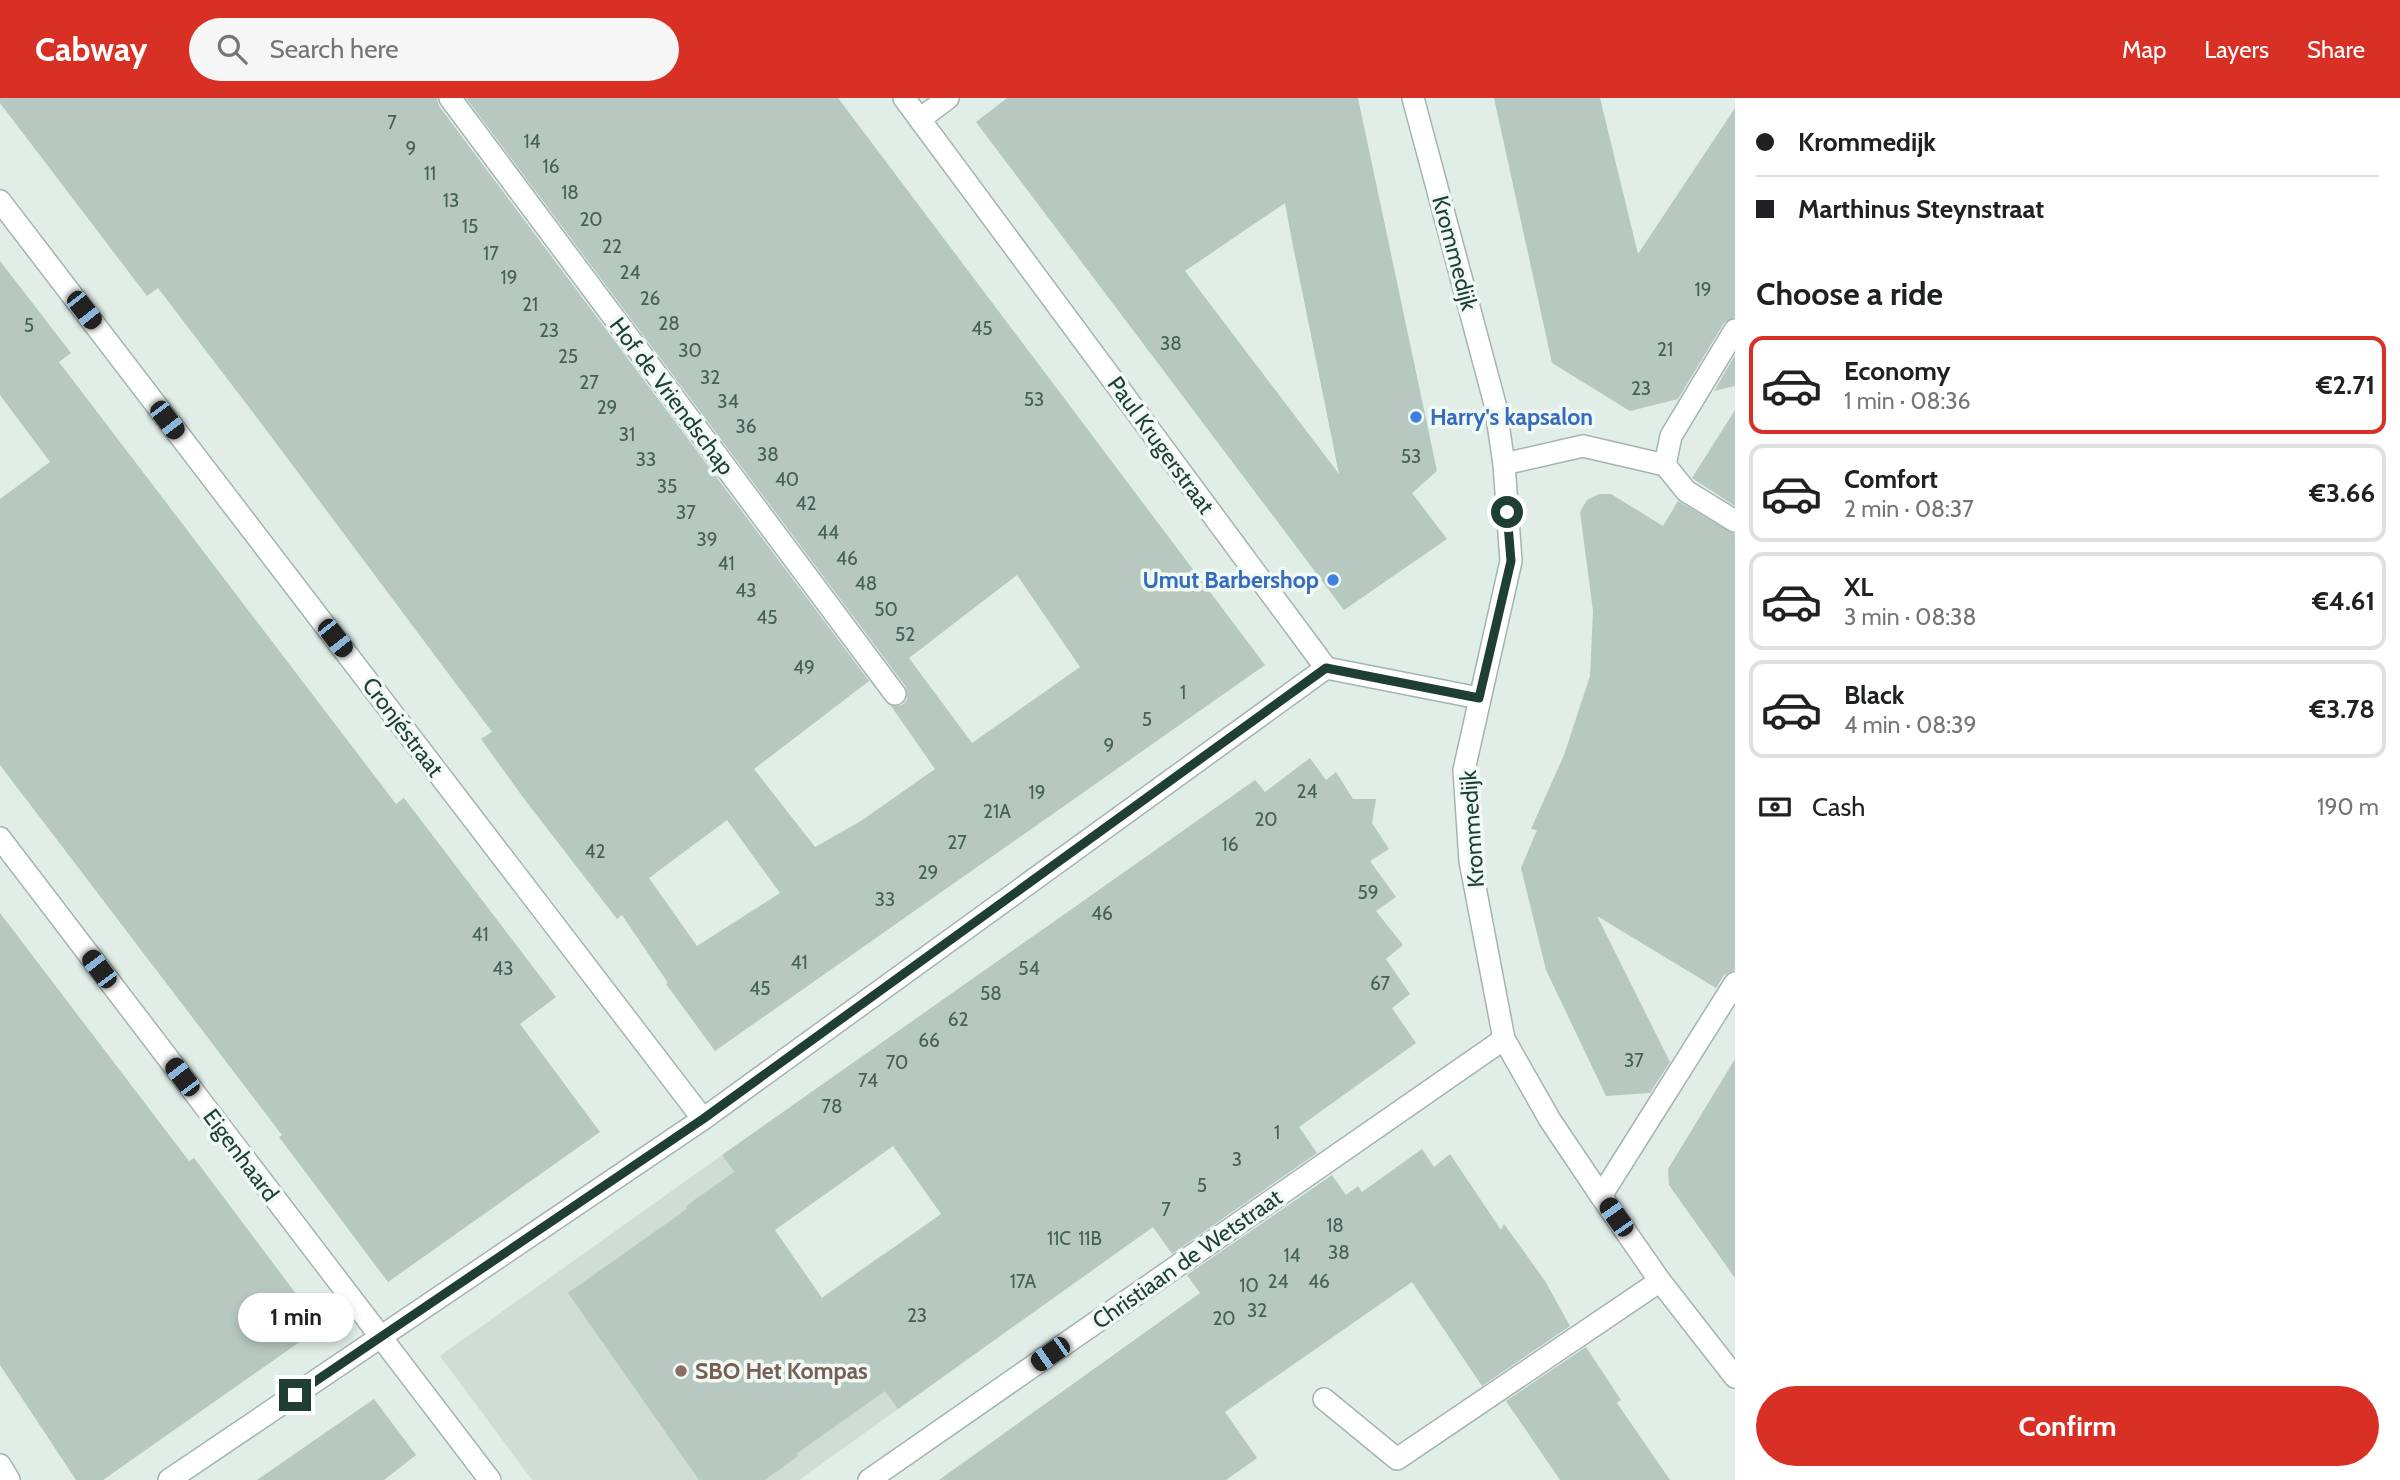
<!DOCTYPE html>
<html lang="en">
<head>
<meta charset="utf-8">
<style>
  :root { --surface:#fff; --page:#f6f6f6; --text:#202124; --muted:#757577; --line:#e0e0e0; --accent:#d93025 }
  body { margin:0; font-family:Cabin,sans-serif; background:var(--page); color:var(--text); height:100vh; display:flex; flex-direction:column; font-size:26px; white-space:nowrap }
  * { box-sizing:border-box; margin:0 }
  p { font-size:23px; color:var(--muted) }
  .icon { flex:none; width:38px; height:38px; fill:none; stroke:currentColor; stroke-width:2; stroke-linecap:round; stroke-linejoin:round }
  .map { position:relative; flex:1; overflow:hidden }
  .drawer { display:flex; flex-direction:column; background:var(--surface); width:665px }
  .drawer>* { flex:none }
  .hud { display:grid; align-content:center; height:154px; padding:0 21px; background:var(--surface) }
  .end { position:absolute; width:32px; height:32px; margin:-16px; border:9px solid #1f3f35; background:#fff; box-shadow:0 0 0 4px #fff }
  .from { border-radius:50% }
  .bubble { position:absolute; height:49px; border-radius:24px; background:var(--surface); box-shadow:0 4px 10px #0003; font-size:23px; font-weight:700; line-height:49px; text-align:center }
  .car { position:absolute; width:21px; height:42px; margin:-21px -10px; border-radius:9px; box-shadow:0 0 5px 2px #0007; background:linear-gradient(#222 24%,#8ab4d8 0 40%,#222 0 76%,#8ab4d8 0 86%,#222 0) }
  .hud b { display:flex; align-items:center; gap:24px; height:66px; font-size:26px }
  .hud b+b { border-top:2px solid var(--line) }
  .hud i { width:18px; height:18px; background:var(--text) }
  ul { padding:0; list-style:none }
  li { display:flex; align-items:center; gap:21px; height:98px; margin:0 14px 10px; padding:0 7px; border:4px solid var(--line); border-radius:14px }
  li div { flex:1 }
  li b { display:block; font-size:26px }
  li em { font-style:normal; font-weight:700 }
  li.active { border-color:var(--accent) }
  li>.icon { width:63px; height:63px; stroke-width:1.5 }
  h2 { padding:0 21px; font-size:32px; line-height:84px }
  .pay { display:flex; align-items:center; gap:18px; height:77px; padding:0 21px; font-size:26px }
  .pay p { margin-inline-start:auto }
  .cta { display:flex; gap:14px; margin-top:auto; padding:14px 21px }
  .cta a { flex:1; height:80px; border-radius:42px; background:var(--accent); color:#fff; font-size:28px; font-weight:700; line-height:80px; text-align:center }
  header { display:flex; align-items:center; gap:42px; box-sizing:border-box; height:98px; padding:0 35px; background:var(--accent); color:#fff }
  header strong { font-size:33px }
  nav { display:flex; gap:38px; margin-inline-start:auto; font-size:24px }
  .search { width:490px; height:63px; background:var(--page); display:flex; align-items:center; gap:18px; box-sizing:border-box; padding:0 24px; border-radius:38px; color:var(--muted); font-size:26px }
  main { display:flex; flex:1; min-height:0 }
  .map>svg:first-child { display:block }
  .built { fill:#cfddd6 }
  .building { fill:#b6c8c0; fill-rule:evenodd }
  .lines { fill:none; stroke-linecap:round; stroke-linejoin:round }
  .service-casing { stroke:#a3b5ae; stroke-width:24 }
  .minor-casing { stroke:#a3b5ae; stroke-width:24 }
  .tertiary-casing { stroke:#a3b5ae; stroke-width:24 }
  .service { stroke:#fff; stroke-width:21 }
  .minor { stroke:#fff; stroke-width:21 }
  .tertiary { stroke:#fff; stroke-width:21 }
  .route { stroke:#1f3f35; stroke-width:9 }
  .shop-dot { fill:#3f7fe0; stroke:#f1f9f5; stroke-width:2.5 }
  .education-dot { fill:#8d6e63; stroke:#f1f9f5; stroke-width:2.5 }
  .labels { text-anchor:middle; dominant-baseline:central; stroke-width:7; stroke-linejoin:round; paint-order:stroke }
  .number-label { font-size:19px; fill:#456158 }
  .street-label { font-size:23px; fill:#1f3f35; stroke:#f1f9f5 }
  .shop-label { font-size:23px; font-weight:bold; fill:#366cbe; stroke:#f1f9f5; text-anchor:start }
  .education-label { font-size:23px; font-weight:bold; fill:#785e54; stroke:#f1f9f5; text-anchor:start }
</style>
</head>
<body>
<header>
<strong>Cabway</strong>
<div class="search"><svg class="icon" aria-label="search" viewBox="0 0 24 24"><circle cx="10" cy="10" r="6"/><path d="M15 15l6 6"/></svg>Search here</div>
<nav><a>Map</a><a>Layers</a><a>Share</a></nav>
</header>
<main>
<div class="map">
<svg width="1735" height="1382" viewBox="0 0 1735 1382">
  <rect width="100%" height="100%" fill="#e1ede7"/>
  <polygon class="built" points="722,1057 820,1201 883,1156 961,1266 799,1382 532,1382 440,1258"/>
  <g class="building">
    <path d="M0,0H437L439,8L869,583L754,671L815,749L861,723L935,671L891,608L902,607L907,602L906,589L466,0H838L1265,567L715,953L666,886L668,885L622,817L617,821L522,698L481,641L492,634L267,333L158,190L147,198L0,5ZM1017,477L1080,569L972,645L909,560ZM727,722L780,795L697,848L649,780Z"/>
    <path d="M1007,0H1358L1437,373L1412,395L1447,441L1344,512L976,24ZM1285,105L1294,153L1339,376L1185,173Z"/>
    <polygon points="1494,0 1600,0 1638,156 1735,10 1735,219 1724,225 1678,301 1630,313 1552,265"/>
    <polygon points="0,163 71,255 59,264 396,706 404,700 556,899 520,926 600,1034 388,1184 279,1039 282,1037 0,667 0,401 50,364 0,297"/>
    <polygon points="1735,257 1735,288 1714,293"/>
    <polygon points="1735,312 1735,408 1692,380"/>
    <polygon points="1599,396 1611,396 1663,428 1678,403 1735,436 1735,872 1724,877 1716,890 1597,818 1670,964 1650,995 1606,998 1546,872 1521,770 1537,732 1531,731 1564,657 1590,578 1593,513 1580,414 1587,402"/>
    <path d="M1310,660L1326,682L1336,674L1353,701H1376L1372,725L1389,751L1370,763L1396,799L1376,813L1403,847L1386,861L1410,896L1392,910L1416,945L1299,1029L1317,1055L1172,1156L1153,1129L898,1311L885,1293L796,1356L798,1358L765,1382H699L568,1195L687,1111L686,1108L734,1074L722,1057L1255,682L1265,694ZM893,1048L941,1116L822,1200L775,1132Z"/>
    <polygon points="0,815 189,1063 194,1060 321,1229 103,1382 76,1382 0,1267"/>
    <polygon points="1735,961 1735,1180 1669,1087 1668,1071"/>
    <polygon points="1422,1051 1434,1069 1450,1056 1501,1132 1504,1126 1545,1183 1570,1228 1482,1288 1412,1184 1225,1314 1257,1360 1226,1382 939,1382 1200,1195 1187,1177 1332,1077 1346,1097 1358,1088 1362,1094"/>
    <polygon points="1586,1249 1621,1302 1617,1305 1670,1382 1560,1382 1506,1303"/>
    <polygon points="374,1301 416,1357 384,1382 257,1382"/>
  </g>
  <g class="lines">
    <defs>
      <polyline id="service" points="1324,1301 1397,1361 1660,1183"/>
      <g id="minor">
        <polyline points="450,0 895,596"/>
        <polyline points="904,0 1326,570 1479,600"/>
        <polyline points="920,21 948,0"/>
        <polyline points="0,103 703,1021"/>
        <polyline points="1504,366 1583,348 1665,367 1686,393 1735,423"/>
        <polyline points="1665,367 1671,338 1735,232"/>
        <polyline points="0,740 490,1382"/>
        <polyline points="1601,1098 1735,885"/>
        <polyline points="0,1367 9,1382"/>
        <polyline points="169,1382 703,1021 1326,570"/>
        <polyline points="869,1382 1504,941"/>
      </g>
      <polyline id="tertiary" points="1413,0 1495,306 1504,366 1511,463 1464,672 1470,763 1504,941 1550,1022 1601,1098 1660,1183 1735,1279"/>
    </defs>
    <use href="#service" class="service-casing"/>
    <use href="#minor" class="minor-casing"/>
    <use href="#tertiary" class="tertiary-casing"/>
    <use href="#service" class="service"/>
    <use href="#minor" class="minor"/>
    <use href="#tertiary" class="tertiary"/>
  </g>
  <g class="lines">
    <polyline class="route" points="295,1297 703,1021 1326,570 1479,600 1511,463 1507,414"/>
  </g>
  <g class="shop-dot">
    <circle cx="1416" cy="319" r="7"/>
    <circle cx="1333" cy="482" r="7"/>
  </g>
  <circle class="education-dot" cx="681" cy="1273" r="7"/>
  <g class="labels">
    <g class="number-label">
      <text x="392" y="24">7</text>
      <text x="532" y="43">14</text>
      <text x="411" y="50">9</text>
      <text x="551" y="68">16</text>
      <text x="430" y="75">11</text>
      <text x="570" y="94">18</text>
      <text x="451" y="102">13</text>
      <text x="591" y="121">20</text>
      <text x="470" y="128">15</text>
      <text x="612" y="148">22</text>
      <text x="491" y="155">17</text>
      <text x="630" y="174">24</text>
      <text x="509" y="179">19</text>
      <text x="1703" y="191">19</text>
      <text x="650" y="200">26</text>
      <text x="530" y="206">21</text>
      <text x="669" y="225">28</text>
      <text x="29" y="227">5</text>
      <text x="982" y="230">45</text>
      <text x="549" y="232">23</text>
      <text x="1171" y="245">38</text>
      <text x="1665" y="251">21</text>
      <text x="690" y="252">30</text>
      <text x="568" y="258">25</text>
      <text x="710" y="279">32</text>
      <text x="589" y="284">27</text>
      <text x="1641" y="290">23</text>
      <text x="1034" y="301">53</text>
      <text x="728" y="303">34</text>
      <text x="607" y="309">29</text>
      <text x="746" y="328">36</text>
      <text x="627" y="336">31</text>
      <text x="768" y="356">38</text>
      <text x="1411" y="358">53</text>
      <text x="646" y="361">33</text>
      <text x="787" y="381">40</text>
      <text x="667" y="388">35</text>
      <text x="806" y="405">42</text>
      <text x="686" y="414">37</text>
      <text x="828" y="434">44</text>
      <text x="707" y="441">39</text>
      <text x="847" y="460">46</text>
      <text x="726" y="465">41</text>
      <text x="866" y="485">48</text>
      <text x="746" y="492">43</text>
      <text x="886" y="511">50</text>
      <text x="767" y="519">45</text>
      <text x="905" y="536">52</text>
      <text x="804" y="569">49</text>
      <text x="1183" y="594">1</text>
      <text x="1147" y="621">5</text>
      <text x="1109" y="647">9</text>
      <text x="1307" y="693">24</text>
      <text x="1037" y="694">19</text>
      <text x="997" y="713">21A</text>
      <text x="1266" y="721">20</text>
      <text x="957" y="744">27</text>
      <text x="1230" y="746">16</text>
      <text x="595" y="753">42</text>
      <text x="928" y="774">29</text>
      <text x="1368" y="794">59</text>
      <text x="885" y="801">33</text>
      <text x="1102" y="815">46</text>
      <text x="480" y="836">41</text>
      <text x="799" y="864">41</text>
      <text x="503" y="870">43</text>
      <text x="1029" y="870">54</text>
      <text x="1380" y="885">67</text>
      <text x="760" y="890">45</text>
      <text x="991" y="895">58</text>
      <text x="958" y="921">62</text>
      <text x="929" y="942">66</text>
      <text x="1634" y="962">37</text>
      <text x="897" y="964">70</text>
      <text x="868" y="982">74</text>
      <text x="832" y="1008">78</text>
      <text x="1277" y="1034">1</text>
      <text x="1237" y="1061">3</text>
      <text x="1202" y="1087">5</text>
      <text x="1166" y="1111">7</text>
      <text x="1335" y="1127">18</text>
      <text x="1059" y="1140">11C</text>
      <text x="1090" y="1140">11B</text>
      <text x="1339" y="1154">38</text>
      <text x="1292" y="1157">14</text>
      <text x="1023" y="1183">17A</text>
      <text x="1278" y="1183">24</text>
      <text x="1319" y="1183">46</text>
      <text x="1249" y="1187">10</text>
      <text x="1257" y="1212">32</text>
      <text x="917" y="1217">23</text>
      <text x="1224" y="1220">20</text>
    </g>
    <g class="street-label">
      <text transform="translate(1455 155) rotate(75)">Krommedijk</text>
      <text transform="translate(672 298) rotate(53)">Hof de Vriendschap</text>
      <text transform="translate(1161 347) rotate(54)">Paul Krugerstraat</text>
      <text transform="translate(403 629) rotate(53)">Cronjéstraat</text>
      <text transform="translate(1472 731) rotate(-94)">Krommedijk</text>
      <text transform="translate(241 1057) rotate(53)">Eigenhaard</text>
      <text transform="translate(1187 1161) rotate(-35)">Christiaan de Wetstraat</text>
    </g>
    <g class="shop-label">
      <text x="1430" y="319">Harry's kapsalon</text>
      <text x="1319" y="482" text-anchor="end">Umut Barbershop</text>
    </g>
    <g class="education-label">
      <text x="695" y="1273">SBO Het Kompas</text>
    </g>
  </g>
</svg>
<i class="end from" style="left:1507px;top:414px"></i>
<i class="end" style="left:295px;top:1297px"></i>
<div class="bubble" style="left:238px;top:1195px;width:116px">1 min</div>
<i class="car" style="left:84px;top:212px;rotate:142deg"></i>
<i class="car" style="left:167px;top:322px;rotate:143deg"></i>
<i class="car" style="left:335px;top:540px;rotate:142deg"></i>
<i class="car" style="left:99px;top:871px;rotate:323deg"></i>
<i class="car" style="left:182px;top:979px;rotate:323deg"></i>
<i class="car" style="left:1616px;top:1119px;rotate:325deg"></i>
<i class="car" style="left:1050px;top:1256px;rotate:235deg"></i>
</div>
<section class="drawer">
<div class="hud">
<b><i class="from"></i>Krommedijk</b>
<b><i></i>Marthinus Steynstraat</b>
</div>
<h2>Choose a ride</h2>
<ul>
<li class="active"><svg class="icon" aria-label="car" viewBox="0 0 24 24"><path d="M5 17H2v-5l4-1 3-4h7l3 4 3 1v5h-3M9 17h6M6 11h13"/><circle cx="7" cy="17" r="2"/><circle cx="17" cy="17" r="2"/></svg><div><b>Economy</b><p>1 min · 08:36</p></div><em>€2.71</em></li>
<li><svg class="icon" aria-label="car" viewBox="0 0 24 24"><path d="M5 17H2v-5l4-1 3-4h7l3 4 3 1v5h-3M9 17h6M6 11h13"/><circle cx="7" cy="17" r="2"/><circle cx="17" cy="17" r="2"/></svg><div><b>Comfort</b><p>2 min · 08:37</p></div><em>€3.66</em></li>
<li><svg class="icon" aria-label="car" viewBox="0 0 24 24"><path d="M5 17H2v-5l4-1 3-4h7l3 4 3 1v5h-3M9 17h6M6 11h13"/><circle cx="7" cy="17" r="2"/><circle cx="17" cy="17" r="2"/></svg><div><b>XL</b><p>3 min · 08:38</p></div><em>€4.61</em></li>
<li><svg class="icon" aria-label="car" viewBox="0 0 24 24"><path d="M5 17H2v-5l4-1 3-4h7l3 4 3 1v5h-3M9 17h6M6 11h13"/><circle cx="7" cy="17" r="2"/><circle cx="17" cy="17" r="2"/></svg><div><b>Black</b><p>4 min · 08:39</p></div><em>€3.78</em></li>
</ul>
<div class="pay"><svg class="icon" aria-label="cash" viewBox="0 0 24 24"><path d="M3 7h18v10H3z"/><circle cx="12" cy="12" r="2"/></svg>Cash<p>190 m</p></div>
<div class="cta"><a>Confirm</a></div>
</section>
</main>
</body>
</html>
